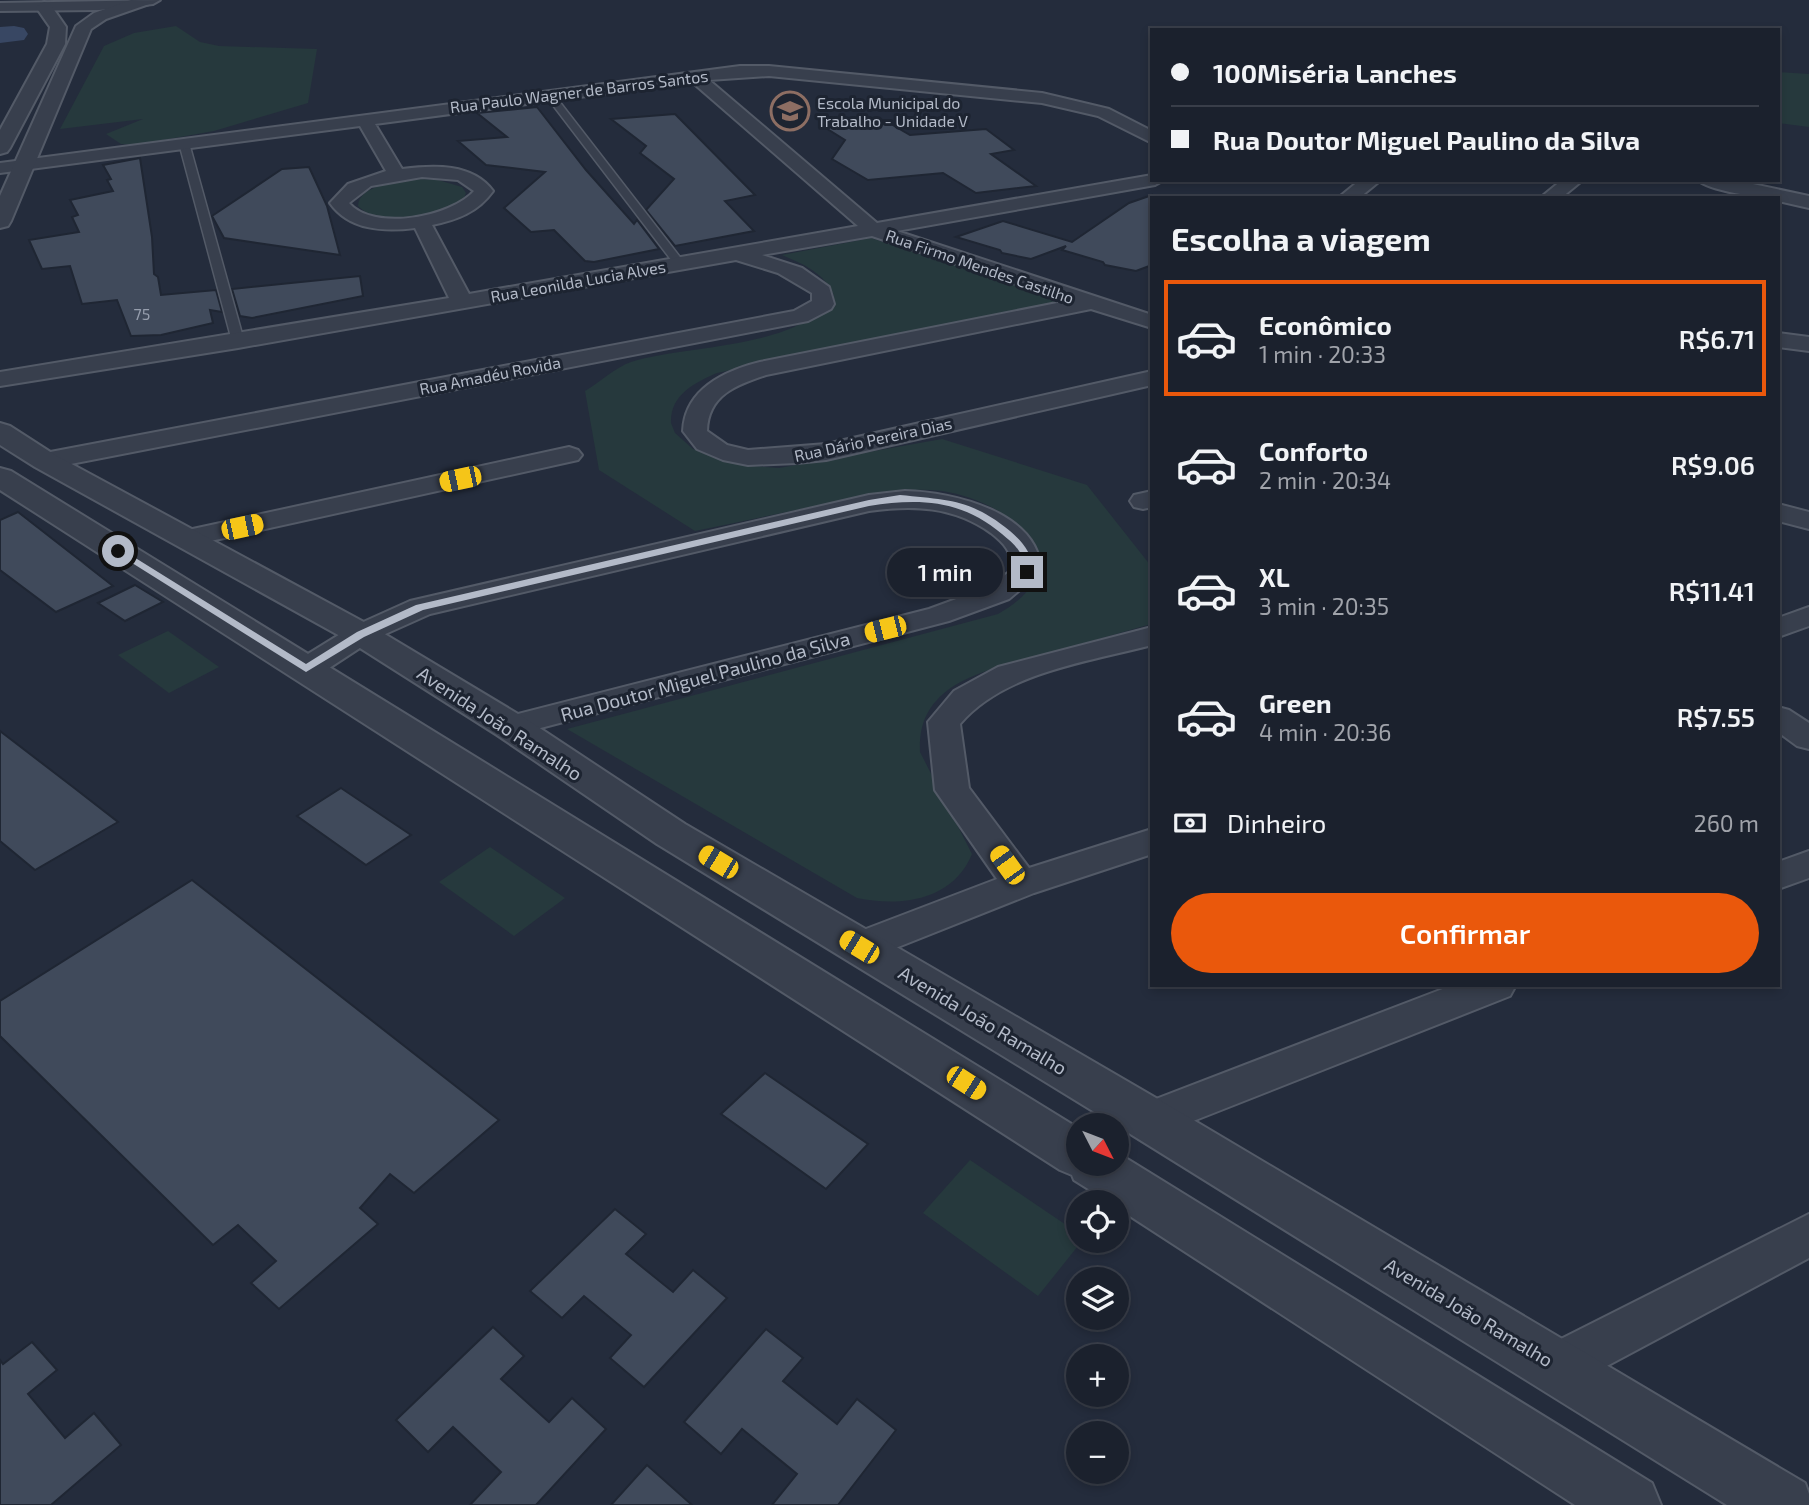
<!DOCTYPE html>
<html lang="pt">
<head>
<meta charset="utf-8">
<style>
  :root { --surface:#1b212d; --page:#282e39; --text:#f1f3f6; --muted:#a0a3aa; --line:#393e49; --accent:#ea580c }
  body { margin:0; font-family:"Exo 2",sans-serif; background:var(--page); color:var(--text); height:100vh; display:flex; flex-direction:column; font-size:26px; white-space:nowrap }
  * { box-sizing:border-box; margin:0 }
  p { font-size:23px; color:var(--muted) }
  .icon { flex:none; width:38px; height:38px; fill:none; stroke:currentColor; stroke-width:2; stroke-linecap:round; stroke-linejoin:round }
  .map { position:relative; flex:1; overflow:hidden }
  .side { position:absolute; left:1150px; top:196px; width:630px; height:791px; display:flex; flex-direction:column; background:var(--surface); border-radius:0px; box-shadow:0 4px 10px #0003,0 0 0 2px var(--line) }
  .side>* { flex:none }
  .top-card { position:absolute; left:1150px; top:28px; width:630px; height:154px; border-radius:0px; box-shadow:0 4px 10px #0003,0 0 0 2px var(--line); display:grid; align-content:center; height:154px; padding:0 21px; background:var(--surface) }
  .needle { width:46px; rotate:132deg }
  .buttons { position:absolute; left:1066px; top:1113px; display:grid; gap:14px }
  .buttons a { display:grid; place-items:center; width:63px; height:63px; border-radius:50%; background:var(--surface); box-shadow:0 4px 10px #0003,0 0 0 2px var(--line); font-size:35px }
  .end { position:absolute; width:32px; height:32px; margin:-16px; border:9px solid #b3bac8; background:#111; box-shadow:0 0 0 4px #111 }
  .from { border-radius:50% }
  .bubble { position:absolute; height:49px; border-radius:24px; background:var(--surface); box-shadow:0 4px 10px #0003,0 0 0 2px var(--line); font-size:23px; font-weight:600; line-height:49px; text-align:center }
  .car { position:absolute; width:21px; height:42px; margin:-21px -10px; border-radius:9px; box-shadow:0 0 5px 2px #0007; background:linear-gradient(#f5c518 24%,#345 0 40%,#f5c518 0 76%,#345 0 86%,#f5c518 0) }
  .top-card b { display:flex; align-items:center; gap:24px; height:66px; font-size:26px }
  .top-card b+b { border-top:2px solid var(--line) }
  .top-card i { width:18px; height:18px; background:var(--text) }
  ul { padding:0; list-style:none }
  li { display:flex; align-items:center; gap:21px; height:116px; margin:0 14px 10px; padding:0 7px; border:4px solid transparent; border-radius:0px }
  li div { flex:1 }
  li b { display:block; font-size:26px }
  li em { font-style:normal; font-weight:600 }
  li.on { border-color:var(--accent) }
  li>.icon { width:63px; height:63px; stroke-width:1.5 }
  h2 { padding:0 21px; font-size:32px; line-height:84px }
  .pay { display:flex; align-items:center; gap:18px; height:77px; padding:0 21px; font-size:26px }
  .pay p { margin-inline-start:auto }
  .action { display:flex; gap:14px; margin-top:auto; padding:14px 21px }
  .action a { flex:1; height:80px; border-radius:42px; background:var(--accent); color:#fff; font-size:28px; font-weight:600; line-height:80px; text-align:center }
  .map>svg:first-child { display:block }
  .green { fill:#26393d }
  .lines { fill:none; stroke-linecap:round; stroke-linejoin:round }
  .river { fill:#384763; fill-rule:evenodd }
  .building { fill:#404a5b; stroke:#1f2633; stroke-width:2 }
  .service-casing { stroke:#535a67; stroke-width:3 }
  .minor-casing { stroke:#535a67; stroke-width:4 }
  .tertiary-casing { stroke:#535a67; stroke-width:4 }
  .service { fill:#383f4d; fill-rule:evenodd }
  .minor { fill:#383f4d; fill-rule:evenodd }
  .tertiary { fill:#383f4d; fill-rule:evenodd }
  .route { fill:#b3bac8 }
  .labels { text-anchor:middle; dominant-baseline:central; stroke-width:6; stroke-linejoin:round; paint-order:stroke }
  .far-street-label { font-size:16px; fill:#b3bac8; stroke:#1d2431 }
  .far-poi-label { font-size:16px; fill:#b3bac8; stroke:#1d2431; text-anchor:start }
  .number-label { font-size:16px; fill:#969ead }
  .street-label { font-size:19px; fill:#b3bac8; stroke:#1d2431 }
</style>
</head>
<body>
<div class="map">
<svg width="1809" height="1505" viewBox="0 0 1809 1505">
  <rect width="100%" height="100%" fill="#242c3c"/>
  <g class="green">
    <polygon points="176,26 200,42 219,46 317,49 308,103 214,131 135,145 121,144 106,134 143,119 60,129 104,46 134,33"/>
    <polygon points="1778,72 1809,74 1809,127 1778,123"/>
    <path d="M421,179L438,180L462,187L466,193L463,200C440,216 380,229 358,206C359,183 404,181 421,179Z"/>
    <path d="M871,238L1064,301L717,373C694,383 670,395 671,423L675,433L693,449L740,465L779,468L942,439L1087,485L1151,566V624C1115,634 1079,645 1043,655C1009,665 970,671 943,694C925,710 919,728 920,752L972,854C953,901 900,907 857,898L567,729L998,614C1087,564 1010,501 942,491C903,486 864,497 826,504C782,513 738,522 695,531L599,470L585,391C600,382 616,367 631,362C688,344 798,350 834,296C825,273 803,264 782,255Z"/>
    <polygon points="168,631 219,667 169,693 118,655"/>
    <polygon points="490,847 565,898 514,936 439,882"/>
    <polygon points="970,1160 1078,1233 1078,1241 1082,1241 1038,1296 923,1213"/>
  </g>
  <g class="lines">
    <polygon class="river" points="14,26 24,28 28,34 24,40 0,43 0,27"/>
  </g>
  <g class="building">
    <polygon points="537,107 586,170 634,224 637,220 659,249 594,262 585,261 554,230 531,232 504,208 545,172 486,165 458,141 507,137 477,113"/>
    <polygon points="675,114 755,195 725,201 754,231 675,246 646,210 674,179 640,153 646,146 611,119"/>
    <polygon points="884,120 910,135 986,129 1014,150 991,154 1036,186 976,193 943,173 868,180 832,159 845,140 821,125"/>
    <polygon points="140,158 152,237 154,274 158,277 161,295 216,290 222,312 210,310 213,323 161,335 131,336 117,300 82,304 70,266 42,269 29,240 79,232 72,217 78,215 70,200 113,191 107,180 111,179 103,165"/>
    <polygon points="309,167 327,206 340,255 224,238 212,216 282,169"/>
    <polygon points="1152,195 1152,265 1136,271 1105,265 1103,262 1062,250 1066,246 1031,259 1002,253 1000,250 956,237 1003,221 1072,242 1129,203"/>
    <polygon points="360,276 363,296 252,318 240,316 232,289"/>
    <polygon points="18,512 113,586 56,612 0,570 0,520"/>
    <polygon points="135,585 163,602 125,621 98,603"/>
    <polygon points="0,731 73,787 118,822 35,870 0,841"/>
    <polygon points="341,788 411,835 366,865 297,816"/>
    <polygon points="192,880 499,1120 414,1193 390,1174 360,1208 378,1224 279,1309 251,1283 276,1261 238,1225 213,1245 0,1036 0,1001"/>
    <polygon points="765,1073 868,1144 826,1189 721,1114"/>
    <polygon points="615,1209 646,1234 626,1254 673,1292 693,1270 727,1298 644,1387 610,1358 631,1335 584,1296 562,1318 530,1291"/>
    <polygon points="493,1327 524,1356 501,1379 549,1422 572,1398 606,1429 536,1505 470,1505 501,1472 453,1427 428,1452 396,1420"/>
    <polygon points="766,1329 803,1358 783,1381 837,1424 857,1399 896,1430 838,1505 772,1505 797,1474 742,1429 721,1454 684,1422"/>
    <polygon points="32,1342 57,1370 28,1394 65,1438 94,1413 121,1445 51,1505 0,1505 0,1360 3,1364"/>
    <polygon points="647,1465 692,1505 611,1505"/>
  </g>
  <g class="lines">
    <defs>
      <g id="service">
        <polygon points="546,92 552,92 683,261 683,265 675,265 546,96"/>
        <polygon points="184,140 189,143 244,341 242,344 232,341 179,143"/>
      </g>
      <g id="minor">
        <polygon points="160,0 153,4 99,10 0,11 0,3"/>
        <path d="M740,66H769L1042,93L1109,109L1152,131V143L1098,116L1042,103L769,76L709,80L877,223L1152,175V180H1164L1155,185L897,231L1152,315V328L1091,309L766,375C736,385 708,395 707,431L727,445L748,450L826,444L1152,371V385L826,460L797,463L748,465L723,460L697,449L683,431C685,389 724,371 760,362L1067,301L872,236L762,255L802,268L829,287L834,304L831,309L808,321L45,469L36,466L32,461L36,456L45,453L794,311L812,301V293L778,273L736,260L238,348L0,386V372L449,298L415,228C383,232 349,230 330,203L348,184L386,171L360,126L0,173V163ZM692,82L858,226L469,294L432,225C457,220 478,212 493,191C473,163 433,165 402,169L375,124ZM422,177L458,180L474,191C451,217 374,232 349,203L371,186Z"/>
        <polygon points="1360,180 1381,180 1359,198 1338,198"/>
        <polygon points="1562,180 1583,180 1561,198 1540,198"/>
        <path d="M1698,180H1734L1809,196V208L1778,201V198C1761,198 1709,191 1698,180Z"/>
        <polygon points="1778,333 1809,337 1809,351 1778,347"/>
        <polygon points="569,447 578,450 582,455 578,460 188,546 178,544 174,538 178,532 188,530"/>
        <path d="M905,491C953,492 1040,512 1041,572L1009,599L949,621L510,736L498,733L494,726L498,719L929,609L989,587L1013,569C1012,552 1004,543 991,533C953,506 913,505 869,511L430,614L372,640L317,676L306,679L295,676L290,669L295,662L350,628L410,601L869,495Z"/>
        <polygon points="1152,491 1152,507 1143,509 1134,507 1130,501 1134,495"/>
        <polygon points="1778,504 1809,512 1809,529 1778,521"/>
        <polygon points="1809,607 1809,626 1778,637 1778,618"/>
        <path d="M1152,627V645C1088,662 1004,672 960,724L969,788L1029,868L1152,829V854L1034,893L873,957L859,962L845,957L840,947L845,937L997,879L935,790L928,722L954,691L998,667Z"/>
        <polygon points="1778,707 1789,710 1809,723 1809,749 1797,746 1778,732"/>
        <polygon points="1809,851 1809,878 1778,889 1778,862"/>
        <polygon points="1453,985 1516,985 1510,996 1150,1138 1135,1133 1129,1120 1135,1107"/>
        <polygon points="1809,1214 1809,1258 1575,1383 1558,1390 1541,1383 1533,1366 1541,1349"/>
      </g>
      <g id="tertiary">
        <polygon points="131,0 151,1 149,4 106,19 91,29 11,221 8,226 0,228 0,196 76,26 94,13"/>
        <polygon points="44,2 50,4 66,27 65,44 10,148 7,152 0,154 0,130 47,44 50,27 36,7"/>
        <polygon points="0,423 10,426 55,455 373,627 523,717 685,824 1168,1105 1805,1483 1809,1494 1809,1505 1727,1505 1132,1135 657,844 497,735 349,641 35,467 0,445"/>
        <polygon points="0,468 11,471 1078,1128 1078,1164 1116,1164 1116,1152 1652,1483 1661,1505 1575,1505 1116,1207 1116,1202 1109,1202 1074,1180 1072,1175 1060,1170 0,490"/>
      </g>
    </defs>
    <use href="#service" class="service-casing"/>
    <use href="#minor" class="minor-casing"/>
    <use href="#tertiary" class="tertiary-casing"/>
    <use href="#service" class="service"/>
    <use href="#minor" class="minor"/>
    <use href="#tertiary" class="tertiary"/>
  </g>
  <path class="route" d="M900,495C948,500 971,499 1010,531C1024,543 1033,554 1032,572L1023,574C1022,569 1023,563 1022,558C1019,547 1010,541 1002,534C962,500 920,498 869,506L423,610L364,637L306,672L113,551L121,549L306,664L357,632L416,605L869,500Z"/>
  <defs>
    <symbol id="university-ring" viewBox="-11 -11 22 22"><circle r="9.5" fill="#1d2431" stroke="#8d6e63" stroke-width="1.5"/><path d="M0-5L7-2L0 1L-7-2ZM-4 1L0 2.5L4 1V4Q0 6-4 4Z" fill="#8d6e63"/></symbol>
  </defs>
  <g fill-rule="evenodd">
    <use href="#university-ring" x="768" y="89" width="44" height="44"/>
  </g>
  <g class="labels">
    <g class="far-street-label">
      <text transform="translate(579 91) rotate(-7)">Rua Paulo Wagner de Barros Santos</text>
      <text transform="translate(980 266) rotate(19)">Rua Firmo Mendes Castilho</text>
      <text transform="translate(578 281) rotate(-10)">Rua Leonilda Lucia Alves</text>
      <text transform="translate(490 375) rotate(-11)">Rua Amadéu Rovida</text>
      <text transform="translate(873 439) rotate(-12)">Rua Dário Pereira Dias</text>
    </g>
    <g class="far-poi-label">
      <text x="817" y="102">Escola Municipal do<tspan x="817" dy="18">Trabalho - Unidade V</tspan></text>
    </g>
    <g class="number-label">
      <text x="142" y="313">75</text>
    </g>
    <g class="street-label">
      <text transform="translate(705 676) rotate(-15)">Rua Doutor Miguel Paulino da Silva</text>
      <text transform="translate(500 723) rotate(33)">Avenida João Ramalho</text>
      <text transform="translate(983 1020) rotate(31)">Avenida João Ramalho</text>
      <text transform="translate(1469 1312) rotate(31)">Avenida João Ramalho</text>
    </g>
  </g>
</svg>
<div class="buttons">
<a><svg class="needle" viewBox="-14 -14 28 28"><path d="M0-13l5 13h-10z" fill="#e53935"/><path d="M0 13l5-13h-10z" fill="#a0a3aa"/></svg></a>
<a><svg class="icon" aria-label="locate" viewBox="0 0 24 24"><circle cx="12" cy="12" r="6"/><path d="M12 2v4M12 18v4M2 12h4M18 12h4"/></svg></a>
<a><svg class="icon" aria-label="layers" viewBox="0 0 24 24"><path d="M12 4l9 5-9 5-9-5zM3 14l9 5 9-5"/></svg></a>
<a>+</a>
<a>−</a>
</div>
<i class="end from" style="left:118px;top:551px"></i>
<i class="end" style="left:1027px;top:572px"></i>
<div class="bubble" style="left:887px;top:548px;width:116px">1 min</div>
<i class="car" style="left:460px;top:479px;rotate:258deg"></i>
<i class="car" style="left:242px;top:527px;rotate:78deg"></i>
<i class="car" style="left:885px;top:629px;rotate:256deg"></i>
<i class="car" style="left:718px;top:862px;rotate:301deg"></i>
<i class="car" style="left:1007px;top:865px;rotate:324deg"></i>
<i class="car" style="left:859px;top:947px;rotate:301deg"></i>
<i class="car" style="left:966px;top:1083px;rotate:123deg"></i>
<div class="top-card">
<b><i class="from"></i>100Miséria Lanches</b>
<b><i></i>Rua Doutor Miguel Paulino da Silva</b>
</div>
<section class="side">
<h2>Escolha a viagem</h2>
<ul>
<li class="on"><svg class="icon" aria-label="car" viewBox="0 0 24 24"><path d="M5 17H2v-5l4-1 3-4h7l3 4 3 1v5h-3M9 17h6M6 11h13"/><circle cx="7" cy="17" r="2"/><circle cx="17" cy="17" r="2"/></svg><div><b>Econômico</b><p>1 min · 20:33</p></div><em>R$6.71</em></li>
<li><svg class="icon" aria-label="car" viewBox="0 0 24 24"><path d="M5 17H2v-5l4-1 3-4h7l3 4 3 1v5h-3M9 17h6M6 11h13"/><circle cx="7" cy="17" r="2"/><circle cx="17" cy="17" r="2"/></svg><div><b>Conforto</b><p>2 min · 20:34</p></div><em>R$9.06</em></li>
<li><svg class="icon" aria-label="car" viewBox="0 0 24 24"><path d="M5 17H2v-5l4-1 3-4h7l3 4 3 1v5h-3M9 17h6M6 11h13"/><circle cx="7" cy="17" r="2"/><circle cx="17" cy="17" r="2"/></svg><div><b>XL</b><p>3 min · 20:35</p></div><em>R$11.41</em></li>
<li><svg class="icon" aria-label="car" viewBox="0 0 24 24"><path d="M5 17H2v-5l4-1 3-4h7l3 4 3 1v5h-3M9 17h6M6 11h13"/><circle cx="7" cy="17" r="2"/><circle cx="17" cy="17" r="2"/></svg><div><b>Green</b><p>4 min · 20:36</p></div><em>R$7.55</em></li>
</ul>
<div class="pay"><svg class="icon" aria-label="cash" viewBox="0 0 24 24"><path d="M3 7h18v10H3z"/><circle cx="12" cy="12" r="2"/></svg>Dinheiro<p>260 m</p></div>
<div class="action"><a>Confirmar</a></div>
</section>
</div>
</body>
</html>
